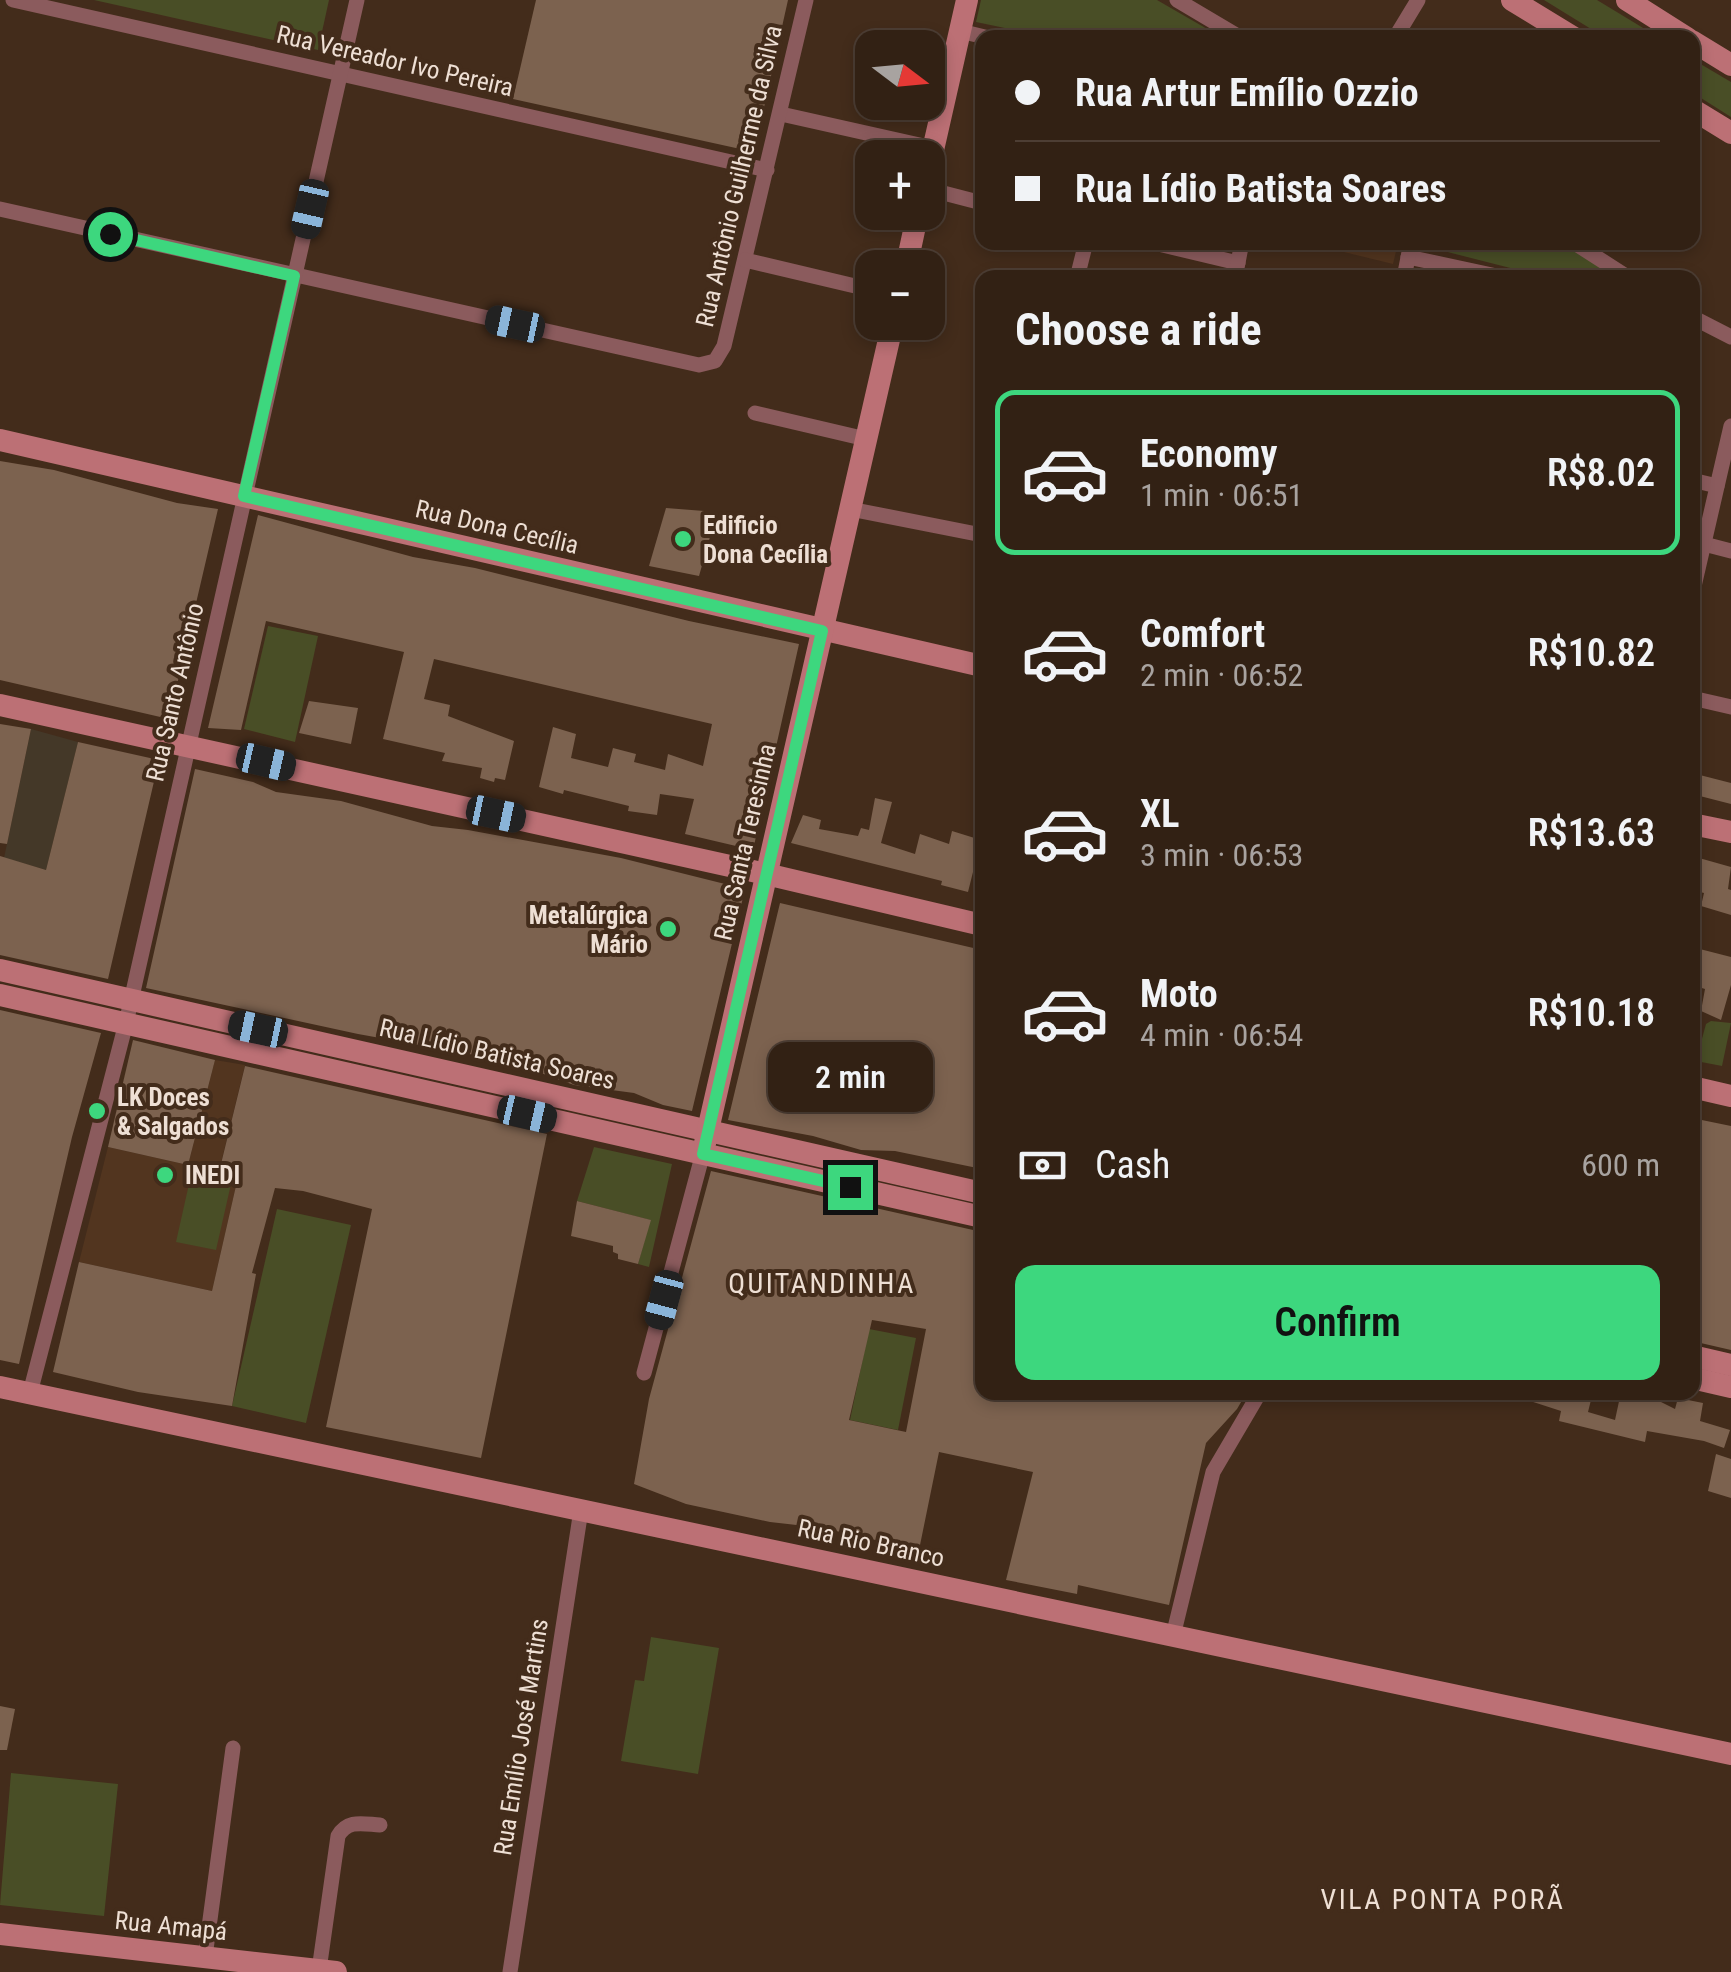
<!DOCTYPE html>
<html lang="en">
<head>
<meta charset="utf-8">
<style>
  :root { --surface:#322114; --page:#3d2e22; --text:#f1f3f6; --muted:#a8a3a0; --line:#4d3e34; --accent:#3dd77e }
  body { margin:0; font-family:"Roboto Condensed",sans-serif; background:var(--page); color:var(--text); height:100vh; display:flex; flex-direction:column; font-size:38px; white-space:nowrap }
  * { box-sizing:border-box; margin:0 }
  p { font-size:32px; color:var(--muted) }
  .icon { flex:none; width:55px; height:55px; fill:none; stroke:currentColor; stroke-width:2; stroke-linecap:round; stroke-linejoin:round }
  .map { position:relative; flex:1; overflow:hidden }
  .panel { position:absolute; left:975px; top:270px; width:725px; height:1130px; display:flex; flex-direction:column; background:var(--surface); border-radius:20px; box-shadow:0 5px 15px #0003,0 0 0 2px var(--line) }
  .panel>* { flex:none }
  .banner { position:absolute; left:975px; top:30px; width:725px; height:220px; border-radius:20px; box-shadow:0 5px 15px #0003,0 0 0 2px var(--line); display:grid; align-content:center; height:220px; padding:0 40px; background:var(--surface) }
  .needle { width:65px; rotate:106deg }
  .fabs { position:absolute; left:855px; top:30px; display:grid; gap:20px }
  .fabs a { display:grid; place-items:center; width:90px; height:90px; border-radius:20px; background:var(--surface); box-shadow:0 5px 15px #0003,0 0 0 2px var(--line); font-size:50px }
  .end { position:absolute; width:45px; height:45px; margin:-22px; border:12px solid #3dd77e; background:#111; box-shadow:0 0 0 5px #111 }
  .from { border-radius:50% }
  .bubble { position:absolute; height:70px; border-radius:20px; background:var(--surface); box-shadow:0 5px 15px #0003,0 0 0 2px var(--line); font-size:32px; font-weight:600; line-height:70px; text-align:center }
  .car { position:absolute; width:30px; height:60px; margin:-30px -15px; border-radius:12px; box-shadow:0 0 8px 2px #0007; background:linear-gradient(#222 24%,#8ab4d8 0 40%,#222 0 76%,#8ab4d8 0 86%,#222 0) }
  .banner b { display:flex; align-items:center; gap:35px; height:95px; font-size:38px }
  .banner b+b { border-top:2px solid var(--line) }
  .banner i { width:25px; height:25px; background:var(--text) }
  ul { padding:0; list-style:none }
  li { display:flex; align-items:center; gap:30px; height:165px; margin:0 20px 15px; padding:0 20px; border:5px solid transparent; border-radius:20px }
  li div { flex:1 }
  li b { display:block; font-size:38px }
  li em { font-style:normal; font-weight:600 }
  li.current { border-color:var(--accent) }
  li>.icon { width:90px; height:90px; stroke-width:1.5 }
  h2 { padding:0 40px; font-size:45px; line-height:120px }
  .pay { display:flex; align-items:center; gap:25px; height:110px; padding:0 40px; font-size:38px }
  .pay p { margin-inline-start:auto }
  .button { display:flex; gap:20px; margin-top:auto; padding:20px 40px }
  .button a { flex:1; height:115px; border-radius:20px; background:var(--accent); color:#111; font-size:40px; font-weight:600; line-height:115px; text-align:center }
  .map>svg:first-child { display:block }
  .commercial { fill:#443828 }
  .built { fill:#52351f }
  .green { fill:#494e26 }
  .building { fill:#7c624f; fill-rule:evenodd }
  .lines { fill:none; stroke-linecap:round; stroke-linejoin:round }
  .street { stroke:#8b5b5d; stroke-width:15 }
  .secondary { stroke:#bc7075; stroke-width:22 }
  .route { stroke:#3dd77e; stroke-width:12 }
  .poi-dot { fill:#3dd77e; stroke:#432c1b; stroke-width:4 }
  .labels { text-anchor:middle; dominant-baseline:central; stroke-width:8; stroke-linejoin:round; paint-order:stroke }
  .street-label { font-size:25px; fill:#eedfd4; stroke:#432c1b }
  .poi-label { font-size:25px; font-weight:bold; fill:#eedfd4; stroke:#432c1b; text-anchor:start }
  .neighbourhood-label { font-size:28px; letter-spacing:2.5px; fill:#eedfd4; stroke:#432c1b }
</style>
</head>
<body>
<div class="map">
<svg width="1731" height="1972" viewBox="0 0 1731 1972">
  <rect width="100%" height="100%" fill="#432c1b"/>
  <polygon class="commercial" points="31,729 78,742 46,870 4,858"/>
  <g class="built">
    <polygon points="1307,243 1398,242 1398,243 1393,264"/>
    <polygon points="215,1060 245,1065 219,1171 238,1177 212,1291 79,1262 108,1147 188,1165"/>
  </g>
  <g class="green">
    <polygon points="94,0 329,0 318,50"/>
    <polygon points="981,0 1157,0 1221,37 1048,37 976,22"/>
    <polygon points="1544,0 1597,0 1658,37 1604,37"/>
    <polygon points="1692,59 1731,82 1731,117 1693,93"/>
    <polygon points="1434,242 1566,243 1613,272 1614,277 1545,277 1432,248"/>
    <polygon points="268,626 318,636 295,742 244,729"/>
    <polygon points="1711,1021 1731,1023 1722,1066 1696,1061 1706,1024"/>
    <polygon points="594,1147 672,1164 649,1267 638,1264 650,1220 577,1201"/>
    <polygon points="191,1175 231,1184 216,1250 176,1242"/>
    <polygon points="277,1209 351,1225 306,1423 232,1406"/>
    <polygon points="869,1329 916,1338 898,1430 850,1420"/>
    <polygon points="651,1637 719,1648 698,1774 621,1761 635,1680 644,1681"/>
    <polygon points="11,1773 118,1784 104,1916 0,1905"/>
  </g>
  <g class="building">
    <polygon points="536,0 788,0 754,152 513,99"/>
    <polygon points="0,461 54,470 177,503 218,509 169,719 0,680"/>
    <polygon points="666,508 717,512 699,576 649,566"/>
    <polygon points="258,515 413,557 475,568 689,621 799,644 753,850 685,834 694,799 660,794 657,815 628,811 629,806 564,790 563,794 539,787 553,727 576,734 571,758 608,767 613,748 636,754 634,762 665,770 668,754 703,766 712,724 434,659 424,699 450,705 448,716 514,741 505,780 495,778 494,782 480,778 482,768 442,761 445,753 383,739 404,652 266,621 241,730 208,728"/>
    <polygon points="309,701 358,708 351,744 299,733"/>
    <polygon points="0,724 31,729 7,844 0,843"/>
    <polygon points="78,742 159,760 108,979 0,955 0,856 46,870"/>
    <polygon points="195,769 253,782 276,792 341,801 432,826 468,830 621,858 745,889 692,1111 663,1105 634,1093 574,1085 508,1061 358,1034 146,988"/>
    <polygon points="1692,773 1731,783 1731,804 1692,794"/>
    <polygon points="875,798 892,802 881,843 915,854 920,834 949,844 952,831 981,840 968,892 941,885 942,881 791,843 803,815 821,820 819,829 858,836 861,828 869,830"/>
    <polygon points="1692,856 1731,867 1728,889 1731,890 1731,915 1701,906 1704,893 1692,890"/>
    <polygon points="780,903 982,950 982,1169 895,1151 861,1150 813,1136 728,1120"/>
    <polygon points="1692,947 1731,957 1731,985 1721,1020 1701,1011 1705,989 1692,985"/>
    <polygon points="0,1010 101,1033 72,1137 19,1364 0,1360"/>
    <polygon points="133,1040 215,1060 188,1165 108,1147"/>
    <polygon points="245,1066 547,1134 481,1458 326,1427 372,1209 303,1191 275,1188 252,1273 256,1274 232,1406 138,1392 53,1372 79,1262 212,1291 238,1177 219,1172"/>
    <polygon points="1692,1118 1731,1126 1731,1350 1692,1341"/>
    <path d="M711,1171L982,1232V1392H1247L1237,1409L1206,1443L1169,1605L1078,1585L1077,1594L1006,1580L1033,1472L939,1452L919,1550L823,1528L770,1522L686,1504L634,1484L649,1399ZM872,1320L926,1329L906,1432L849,1420Z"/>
    <polygon points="577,1201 651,1220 638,1264 618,1259 618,1254 613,1252 613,1246 571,1236"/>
    <polygon points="1513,1392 1593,1392 1588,1412 1615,1420 1621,1392 1641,1392 1675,1409 1678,1398 1703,1403 1700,1421 1730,1430 1724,1448 1704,1441 1647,1431 1645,1442 1559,1421 1561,1411 1512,1395"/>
    <polygon points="1716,1454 1731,1459 1731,1498 1708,1491"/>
    <polygon points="0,1706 15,1709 7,1750 0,1750"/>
  </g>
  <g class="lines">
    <g class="street">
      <polyline points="13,0 767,170"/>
      <polyline points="1177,0 1241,38"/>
      <polyline points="960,31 989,38"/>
      <polyline points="1395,38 1418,0"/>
      <polyline points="781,114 933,148"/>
      <polyline points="928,189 982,203"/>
      <polyline points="0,209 699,365 715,361 724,346 806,0"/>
      <polyline points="1150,242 1238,263"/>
      <polyline points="1573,242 1629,278"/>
      <polyline points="1408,257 1506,278"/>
      <polyline points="745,260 872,290"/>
      <polyline points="1077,278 1086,242"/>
      <polyline points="1235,278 1242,242"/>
      <polyline points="1404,278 1411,242"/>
      <polyline points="1692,317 1731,337"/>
      <polyline points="755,413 866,439"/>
      <polyline points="1692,480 1717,486"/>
      <polyline points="850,509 982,535"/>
      <polyline points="1704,544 1731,551"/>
      <polyline points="1692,595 1731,426"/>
      <polyline points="1692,698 1731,707"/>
      <polyline points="644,1373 703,1153"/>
      <polyline points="30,1393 126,1023 357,0"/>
      <polyline points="1173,1636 1213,1472 1260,1392"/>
      <polyline points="205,1957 233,1748"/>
      <path d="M319,1970L338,1836C348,1819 363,1824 380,1825"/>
      <polyline points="510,1972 581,1510"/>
    </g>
    <g class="secondary">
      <polyline points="1512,0 1574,38"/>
      <polyline points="1627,0 1687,38"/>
      <polyline points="1692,41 1731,65"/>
      <polyline points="1692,109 1731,133"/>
      <polyline points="928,172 967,0"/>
      <polyline points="906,268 918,212"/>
      <polyline points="0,440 982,666"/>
      <polyline points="0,705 766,874 982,925"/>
      <polyline points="1692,824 1731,832"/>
      <polyline points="0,970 982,1193"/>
      <polyline points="0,995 982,1217"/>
      <polyline points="1692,1087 1731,1096"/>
      <polyline points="705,1143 893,322"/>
      <polyline points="1692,1356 1731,1365"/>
      <polyline points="1692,1378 1731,1387"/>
      <polyline points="0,1387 1731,1754"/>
      <polyline points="0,1934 336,1972"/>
    </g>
  </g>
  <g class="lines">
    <polyline class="route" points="110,234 294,276 244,496 822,631 703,1154 850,1187"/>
  </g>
  <g class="poi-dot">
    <circle cx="683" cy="539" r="10"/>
    <circle cx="668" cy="929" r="10"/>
    <circle cx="97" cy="1111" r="10"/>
    <circle cx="165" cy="1175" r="10"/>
  </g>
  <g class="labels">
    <g class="street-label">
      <text transform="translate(395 61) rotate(13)">Rua Vereador Ivo Pereira</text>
      <text transform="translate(739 176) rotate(-77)">Rua Antônio Guilherme da Silva</text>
      <text transform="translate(497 527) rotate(13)">Rua Dona Cecília</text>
      <text transform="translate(175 692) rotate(-77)">Rua Santo Antônio</text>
      <text transform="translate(745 842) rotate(-77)">Rua Santa Teresinha</text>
      <text transform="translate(497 1054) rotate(13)">Rua Lídio Batista Soares</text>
      <text transform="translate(871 1543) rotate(12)">Rua Rio Branco</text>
      <text transform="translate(521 1737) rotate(-81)">Rua Emílio José Martins</text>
      <text transform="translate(171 1926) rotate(6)">Rua Amapá</text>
    </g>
    <g class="poi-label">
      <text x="703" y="525">Edificio<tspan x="703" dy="29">Dona Cecília</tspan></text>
      <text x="648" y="915" text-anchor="end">Metalúrgica<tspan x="648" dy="29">Mário</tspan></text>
      <text x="117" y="1097">LK Doces<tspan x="117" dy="29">&amp; Salgados</tspan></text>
      <text x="185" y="1175">INEDI</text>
    </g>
    <g class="neighbourhood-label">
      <text x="822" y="1283">QUITANDINHA</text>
      <text x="1443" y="1899">VILA PONTA PORÃ</text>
    </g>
  </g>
</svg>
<div class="fabs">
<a><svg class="needle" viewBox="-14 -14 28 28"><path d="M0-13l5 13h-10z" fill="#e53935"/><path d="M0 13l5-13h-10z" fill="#a8a3a0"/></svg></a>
<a>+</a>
<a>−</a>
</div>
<i class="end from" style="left:110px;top:234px"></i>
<i class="end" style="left:850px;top:1187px"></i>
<div class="bubble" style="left:768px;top:1042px;width:165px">2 min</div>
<i class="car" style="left:310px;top:209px;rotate:193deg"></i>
<i class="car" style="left:515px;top:324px;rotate:282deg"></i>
<i class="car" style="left:266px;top:762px;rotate:103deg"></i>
<i class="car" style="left:496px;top:814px;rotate:102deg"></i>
<i class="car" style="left:258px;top:1029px;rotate:282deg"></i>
<i class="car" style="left:527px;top:1114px;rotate:103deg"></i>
<i class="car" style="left:664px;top:1300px;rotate:195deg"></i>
<div class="banner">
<b><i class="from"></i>Rua Artur Emílio Ozzio</b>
<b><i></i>Rua Lídio Batista Soares</b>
</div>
<section class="panel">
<h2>Choose a ride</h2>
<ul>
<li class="current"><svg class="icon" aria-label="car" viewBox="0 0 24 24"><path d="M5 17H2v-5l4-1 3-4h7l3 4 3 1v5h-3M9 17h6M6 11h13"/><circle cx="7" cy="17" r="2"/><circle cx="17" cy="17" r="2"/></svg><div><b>Economy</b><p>1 min · 06:51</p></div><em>R$8.02</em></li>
<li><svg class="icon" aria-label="car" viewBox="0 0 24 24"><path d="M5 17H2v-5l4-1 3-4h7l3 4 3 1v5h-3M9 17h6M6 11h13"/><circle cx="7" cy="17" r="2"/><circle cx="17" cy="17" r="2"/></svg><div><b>Comfort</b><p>2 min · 06:52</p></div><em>R$10.82</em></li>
<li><svg class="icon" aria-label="car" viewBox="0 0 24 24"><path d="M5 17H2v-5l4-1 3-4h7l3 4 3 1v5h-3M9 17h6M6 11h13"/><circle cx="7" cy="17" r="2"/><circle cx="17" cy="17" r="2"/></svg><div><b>XL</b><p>3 min · 06:53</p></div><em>R$13.63</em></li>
<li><svg class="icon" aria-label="car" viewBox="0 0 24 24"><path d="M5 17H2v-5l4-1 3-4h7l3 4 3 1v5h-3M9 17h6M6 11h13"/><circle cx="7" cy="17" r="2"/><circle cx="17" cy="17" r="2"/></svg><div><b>Moto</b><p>4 min · 06:54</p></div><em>R$10.18</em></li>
</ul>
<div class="pay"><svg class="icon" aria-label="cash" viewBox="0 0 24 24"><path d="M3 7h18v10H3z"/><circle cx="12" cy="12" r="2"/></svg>Cash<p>600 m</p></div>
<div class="button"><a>Confirm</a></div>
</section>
</div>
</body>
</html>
